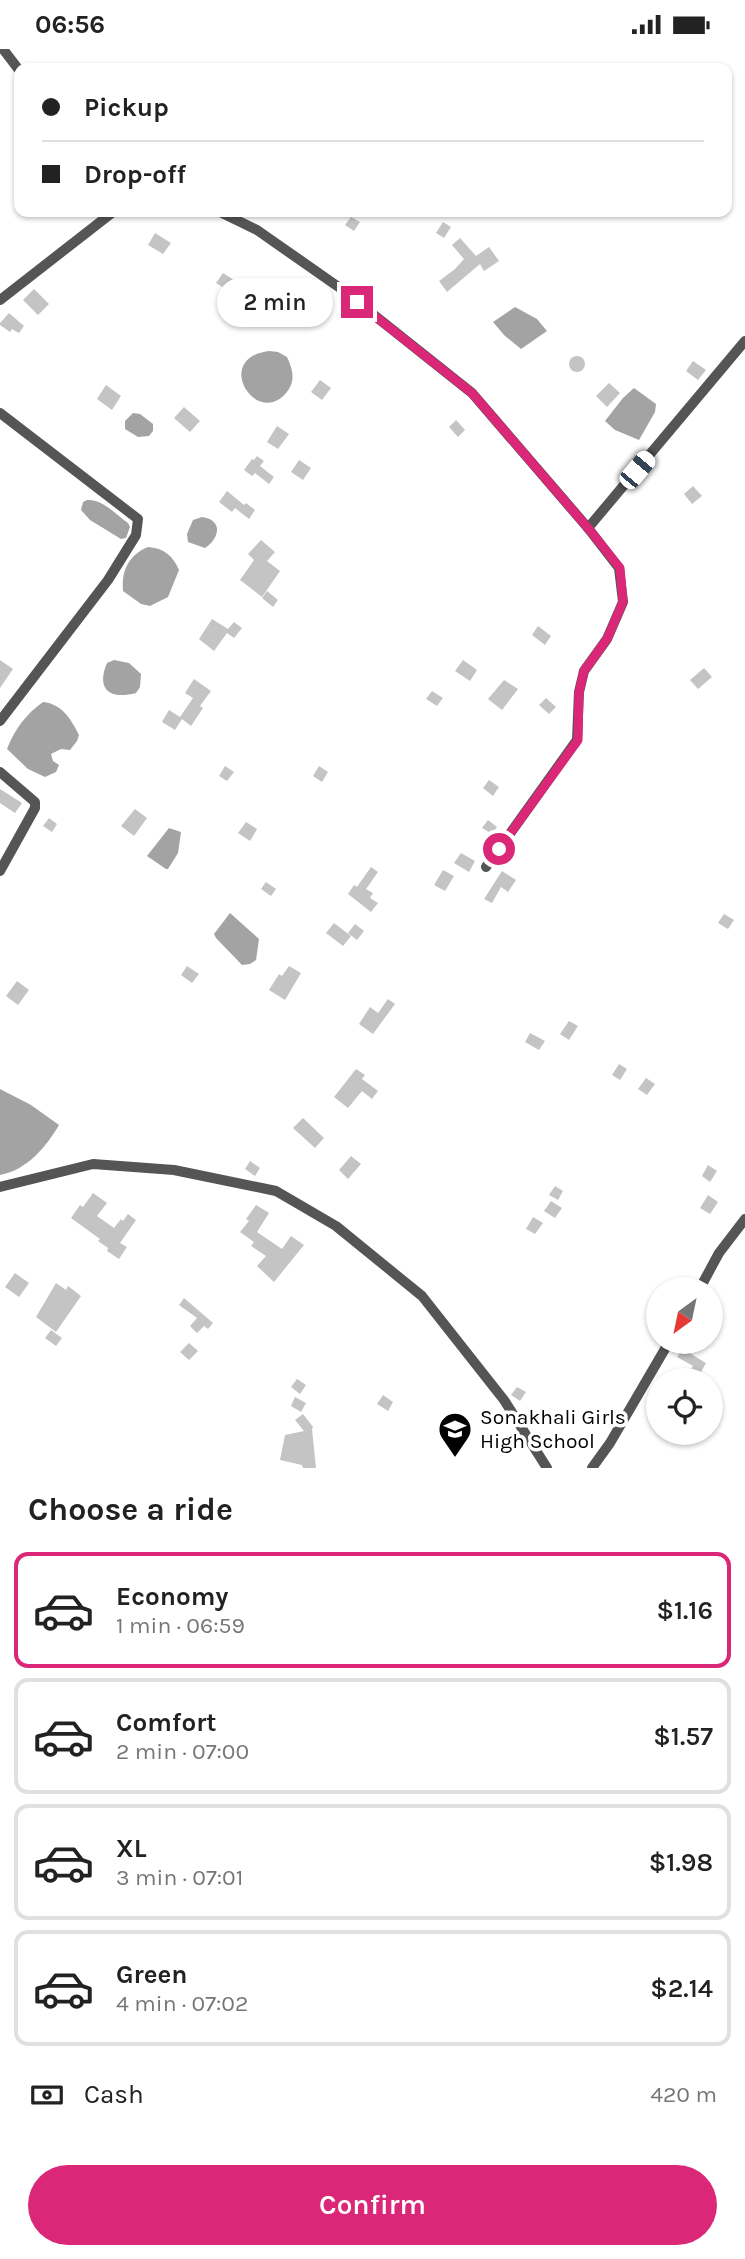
<!DOCTYPE html>
<html lang="en">
<head>
<meta charset="utf-8">
<style>
  :root { --surface:#fff; --page:#f6f6f6; --text:#222; --muted:#767676; --line:#e0e0e0; --accent:#db2777 }
  body { margin:0; font-family:Karla,sans-serif; background:var(--page); color:var(--text); height:100vh; display:flex; flex-direction:column; font-size:26px; white-space:nowrap }
  * { box-sizing:border-box; margin:0 }
  p { font-size:23px; color:var(--muted) }
  .icon { flex:none; width:38px; height:38px; fill:none; stroke:currentColor; stroke-width:2; stroke-linecap:round; stroke-linejoin:round }
  .map { position:relative; height:1419px; overflow:hidden }
  .details { display:flex; flex-direction:column; background:var(--surface); flex:1 }
  .details>* { flex:none }
  .hud { position:absolute; left:14px; top:14px; width:718px; height:154px; border-radius:14px; box-shadow:0 2px 5px #0004; display:grid; align-content:center; height:154px; padding:0 28px; background:var(--surface) }
  .needle { width:46px; rotate:213deg }
  .tools { position:absolute; left:646px; top:1228px; display:grid; gap:14px }
  .tools a { display:grid; place-items:center; width:77px; height:77px; border-radius:50%; background:var(--surface); box-shadow:0 2px 5px #0004; font-size:35px }
  .end { position:absolute; width:32px; height:32px; margin:-16px; border:9px solid #db2777; background:#fff; box-shadow:0 0 0 4px #fff }
  .from { border-radius:50% }
  .bubble { position:absolute; height:49px; border-radius:24px; background:var(--surface); box-shadow:0 2px 5px #0004; font-size:23px; font-weight:600; line-height:49px; text-align:center }
  .car { position:absolute; width:21px; height:42px; margin:-21px -10px; border-radius:9px; box-shadow:0 0 5px 2px #0007; background:linear-gradient(#fff 24%,#345 0 40%,#fff 0 76%,#345 0 86%,#fff 0) }
  .hud b { display:flex; align-items:center; gap:24px; height:66px; font-size:26px }
  .hud b+b { border-top:2px solid var(--line) }
  .hud i { width:18px; height:18px; background:var(--text) }
  ul { padding:0; list-style:none }
  li { display:flex; align-items:center; gap:21px; height:116px; margin:0 14px 10px; padding:0 14px; border:4px solid var(--line); border-radius:14px }
  li div { flex:1 }
  li b { display:block; font-size:26px }
  li em { font-style:normal; font-weight:600 }
  li.current { border-color:var(--accent) }
  li>.icon { width:63px; height:63px; stroke-width:1.5 }
  h2 { padding:0 28px; font-size:32px; line-height:84px }
  .pay { display:flex; align-items:center; gap:18px; height:77px; padding:0 28px; font-size:26px }
  .pay p { margin-inline-start:auto }
  .cta { display:flex; gap:14px; margin-top:auto; padding:14px 28px }
  .cta a { flex:1; height:80px; border-radius:42px; background:var(--accent); color:#fff; font-size:28px; font-weight:600; line-height:80px; text-align:center }
  .status { display:flex; justify-content:space-between; align-items:center; height:49px; padding:0 35px; background:var(--surface); direction:ltr }
  .status svg { height:19px; fill:currentColor }
  .map>svg:first-child { display:block }
  .water { fill:#a3a3a3 }
  .building { fill:#c4c4c4 }
  .lines { fill:none; stroke-linecap:round; stroke-linejoin:round }
  .minor { stroke:#555; stroke-width:10 }
  .route { stroke:#db2777; stroke-width:9 }
  .labels { text-anchor:middle; dominant-baseline:central; stroke-width:7; stroke-linejoin:round; paint-order:stroke }
  .poi-label { font-size:21px; fill:#000; stroke:#fff; text-anchor:start }
</style>
</head>
<body>
<div class="status"><b>06:56</b><svg viewBox="0 0 49 12"><path d="M0 12V9h3v3zM5 12V6h3v6zM10 12V3h3v9zM15 12V0h3v12zM26 1h20v11H26zM47 4h2v5h-2z"/></svg></div>
<div class="map">
<svg width="745" height="1419" viewBox="0 0 745 1419">
  <rect width="100%" height="100%" fill="#fff"/>
  <g class="water">
    <polygon points="515,258 537,270 547,282 521,300 504,286 493,273"/>
    <path d="M269,302L278,303L287,308C293,321 296,332 286,344C256,379 212,309 269,302Z"/>
    <polygon points="634,339 656,355 655,363 639,391 615,381 605,372 623,349"/>
    <polygon points="133,364 140,365 153,375 153,382 149,387 138,388 125,380 125,372"/>
    <path d="M87,451C103,450 115,465 128,474L130,478L126,489L121,490L90,471L81,461L83,453Z"/>
    <path d="M202,468C223,471 220,489 205,499L188,493L187,485L193,471Z"/>
    <path d="M148,498C164,499 173,507 179,521L168,548L150,557L141,555L123,542C121,521 129,506 148,498Z"/>
    <path d="M114,611L129,614L141,625L140,638L136,644C109,651 96,640 107,614Z"/>
    <path d="M43,653C62,655 71,670 79,686L77,692L70,701L61,700L51,705L53,712L59,716L56,723L45,728L28,720L7,700C14,681 27,664 43,653Z"/>
    <polygon points="169,779 181,783 178,804 168,820 166,820 147,807"/>
    <polygon points="230,864 259,890 256,911 250,915 242,916 216,889 214,885"/>
    <path d="M0,1040L31,1056L59,1076C46,1098 27,1121 0,1126Z"/>
  </g>
  <g class="building">
    <polygon points="351,168 360,173 354,182 345,176"/>
    <polygon points="443,173 451,178 444,189 436,184"/>
    <polygon points="155,184 171,194 163,205 148,196"/>
    <polygon points="460,189 476,207 489,198 499,212 484,222 480,215 447,243 439,232 455,220 464,210 452,196"/>
    <polygon points="223,224 234,231 227,241 216,234"/>
    <polygon points="34,240 49,255 38,266 23,251"/>
    <polygon points="9,264 24,277 19,284 12,280 10,283 0,276 0,274"/>
    <circle cx="577" cy="315" r="8"/>
    <polygon points="693,312 706,321 698,331 686,322"/>
    <polygon points="320,331 331,339 322,351 311,343"/>
    <polygon points="609,334 620,344 607,358 596,347"/>
    <polygon points="106,336 121,347 112,361 97,350"/>
    <polygon points="184,358 200,372 190,383 174,369"/>
    <polygon points="456,371 465,381 458,388 449,378"/>
    <polygon points="277,377 289,385 278,400 267,393"/>
    <polygon points="257,407 264,412 260,417 274,428 269,435 255,424 252,427 244,421 252,410 254,411"/>
    <polygon points="299,411 311,419 303,431 291,423"/>
    <polygon points="693,437 702,447 692,455 684,445"/>
    <polygon points="227,442 244,456 246,454 255,461 249,470 235,459 232,463 219,453"/>
    <polygon points="261,491 275,503 267,512 280,522 262,548 240,531 254,511 248,505"/>
    <polygon points="267,542 278,551 273,558 262,549"/>
    <polygon points="212,570 228,580 234,573 242,579 234,589 227,584 214,602 199,590"/>
    <polygon points="538,577 551,587 545,596 532,586"/>
    <polygon points="0,611 13,620 0,639"/>
    <polygon points="463,611 477,621 470,632 455,622"/>
    <polygon points="704,619 712,628 698,640 690,631"/>
    <polygon points="194,630 211,642 200,657 203,659 191,677 182,670 175,681 162,673 169,661 180,668 193,649 185,644"/>
    <polygon points="504,631 518,640 502,661 488,650"/>
    <polygon points="432,642 443,649 437,657 426,650"/>
    <polygon points="546,649 556,658 549,665 539,656"/>
    <polygon points="225,717 234,723 227,732 219,727"/>
    <polygon points="319,717 328,723 322,733 313,727"/>
    <polygon points="489,731 499,738 493,747 483,739"/>
    <polygon points="0,740 22,754 15,764 0,754"/>
    <polygon points="135,760 147,769 134,787 121,777"/>
    <polygon points="49,769 57,775 52,783 43,777"/>
    <polygon points="488,771 497,778 492,785 482,779"/>
    <polygon points="246,773 257,780 250,792 238,784"/>
    <polygon points="461,804 475,812 469,823 454,814"/>
    <polygon points="371,818 378,823 366,840 373,844 370,849 378,854 371,863 348,845 354,836 357,838"/>
    <polygon points="443,821 454,827 445,842 434,836"/>
    <polygon points="502,822 516,831 508,843 501,838 492,854 484,850"/>
    <polygon points="266,833 276,840 271,847 261,840"/>
    <polygon points="724,865 734,871 728,880 718,874"/>
    <polygon points="334,874 351,887 343,897 326,884"/>
    <polygon points="355,875 364,882 357,891 348,884"/>
    <polygon points="187,917 199,925 192,934 181,926"/>
    <polygon points="289,917 301,924 285,951 269,941 279,925 282,927"/>
    <polygon points="17,932 29,941 18,956 6,947"/>
    <polygon points="388,950 395,955 373,985 359,975 370,958 378,964"/>
    <polygon points="569,972 578,977 569,991 560,985"/>
    <polygon points="530,984 545,992 539,1001 525,993"/>
    <polygon points="619,1015 627,1020 620,1031 612,1026"/>
    <polygon points="356,1020 365,1026 362,1030 378,1042 372,1050 362,1042 348,1059 334,1048"/>
    <polygon points="646,1029 655,1035 647,1046 638,1040"/>
    <polygon points="303,1069 324,1089 315,1099 293,1079"/>
    <polygon points="351,1107 361,1115 348,1130 339,1121"/>
    <polygon points="250,1112 260,1119 255,1127 245,1120"/>
    <polygon points="708,1116 717,1122 710,1133 702,1127"/>
    <polygon points="555,1137 563,1142 558,1151 549,1146"/>
    <polygon points="93,1144 107,1154 97,1167 114,1179 121,1170 123,1172 128,1165 136,1171 120,1194 127,1198 119,1210 107,1202 108,1199 98,1192 100,1190 71,1169 80,1156 83,1158"/>
    <polygon points="708,1146 718,1153 710,1165 700,1159"/>
    <polygon points="551,1152 562,1159 555,1169 544,1162"/>
    <polygon points="256,1156 269,1164 257,1183 282,1200 291,1187 304,1196 274,1233 257,1217 266,1207 251,1197 254,1193 240,1183 249,1172 246,1170"/>
    <polygon points="533,1168 543,1174 535,1185 526,1180"/>
    <polygon points="15,1224 29,1234 19,1248 5,1238"/>
    <polygon points="56,1234 66,1241 68,1237 81,1247 56,1283 36,1268"/>
    <polygon points="184,1249 213,1274 208,1280 204,1277 197,1284 190,1277 197,1269 179,1256"/>
    <polygon points="51,1281 62,1289 56,1297 45,1289"/>
    <polygon points="189,1294 198,1302 189,1311 180,1303"/>
    <polygon points="685,1296 694,1301 691,1305 706,1314 700,1325 691,1320 693,1317 677,1308"/>
    <polygon points="297,1330 306,1336 300,1345 291,1338"/>
    <polygon points="517,1338 526,1343 520,1352 511,1346"/>
    <polygon points="383,1346 393,1353 388,1362 377,1355"/>
    <polygon points="295,1348 306,1354 301,1363 291,1357"/>
    <polygon points="303,1365 313,1378 312,1380 316,1419 303,1419 302,1416 280,1411 285,1386 304,1382 295,1371"/>
  </g>
  <g class="lines">
    <g class="minor">
      <polyline points="3,0 19,21"/>
      <polyline points="220,163 257,181 340,239 472,344 588,479 619,519 623,553 607,590 584,622 579,643 577,691 486,818"/>
      <polyline points="0,251 113,163"/>
      <polyline points="0,364 138,470 136,486 108,531 0,672"/>
      <polyline points="588,479 745,292"/>
      <polyline points="0,723 35,753 35,759 0,822"/>
      <polyline points="0,1138 93,1115 174,1121 276,1142 336,1177 422,1247 504,1351 547,1419"/>
      <polyline points="699,1241 719,1204 745,1170"/>
      <polyline points="592,1419 610,1394 669,1293"/>
    </g>
  </g>
  <g class="lines">
    <polyline class="route" points="357,253 472,344 588,479 620,519 623,553 607,590 584,622 579,643 578,691 499,800"/>
  </g>
  <defs>
    <symbol id="university-pin" viewBox="-11 -11 22 30"><path d="M0 17L-7.5 6A9.5 9.5 0 1 1 7.5 6Z" fill="#000" stroke="#fff"/><path d="M0-5L7-2L0 1L-7-2ZM-4 1L0 2.5L4 1V4Q0 6-4 4Z" fill="#fff"/></symbol>
  </defs>
  <g fill-rule="evenodd">
    <use href="#university-pin" x="436" y="1361" width="38" height="52"/>
  </g>
  <g class="labels">
    <g class="poi-label">
      <text x="480" y="1368">Sonakhali Girls<tspan x="480" dy="24">High School</tspan></text>
    </g>
  </g>
</svg>
<div class="tools">
<a><svg class="needle" viewBox="-14 -14 28 28"><path d="M0-13l5 13h-10z" fill="#e53935"/><path d="M0 13l5-13h-10z" fill="#767676"/></svg></a>
<a><svg class="icon" aria-label="locate" viewBox="0 0 24 24"><circle cx="12" cy="12" r="6"/><path d="M12 2v4M12 18v4M2 12h4M18 12h4"/></svg></a>
</div>
<i class="end from" style="left:499px;top:800px"></i>
<i class="end" style="left:357px;top:253px"></i>
<div class="bubble" style="left:217px;top:229px;width:116px">2 min</div>
<i class="car" style="left:637px;top:421px;rotate:40deg"></i>
<div class="hud">
<b><i class="from"></i>Pickup</b>
<b><i></i>Drop-off</b>
</div>
</div>
<section class="details">
<h2>Choose a ride</h2>
<ul>
<li class="current"><svg class="icon" aria-label="car" viewBox="0 0 24 24"><path d="M5 17H2v-5l4-1 3-4h7l3 4 3 1v5h-3M9 17h6M6 11h13"/><circle cx="7" cy="17" r="2"/><circle cx="17" cy="17" r="2"/></svg><div><b>Economy</b><p>1 min · 06:59</p></div><em>$1.16</em></li>
<li><svg class="icon" aria-label="car" viewBox="0 0 24 24"><path d="M5 17H2v-5l4-1 3-4h7l3 4 3 1v5h-3M9 17h6M6 11h13"/><circle cx="7" cy="17" r="2"/><circle cx="17" cy="17" r="2"/></svg><div><b>Comfort</b><p>2 min · 07:00</p></div><em>$1.57</em></li>
<li><svg class="icon" aria-label="car" viewBox="0 0 24 24"><path d="M5 17H2v-5l4-1 3-4h7l3 4 3 1v5h-3M9 17h6M6 11h13"/><circle cx="7" cy="17" r="2"/><circle cx="17" cy="17" r="2"/></svg><div><b>XL</b><p>3 min · 07:01</p></div><em>$1.98</em></li>
<li><svg class="icon" aria-label="car" viewBox="0 0 24 24"><path d="M5 17H2v-5l4-1 3-4h7l3 4 3 1v5h-3M9 17h6M6 11h13"/><circle cx="7" cy="17" r="2"/><circle cx="17" cy="17" r="2"/></svg><div><b>Green</b><p>4 min · 07:02</p></div><em>$2.14</em></li>
</ul>
<div class="pay"><svg class="icon" aria-label="cash" viewBox="0 0 24 24"><path d="M3 7h18v10H3z"/><circle cx="12" cy="12" r="2"/></svg>Cash<p>420 m</p></div>
<div class="cta"><a>Confirm</a></div>
</section>
</body>
</html>
